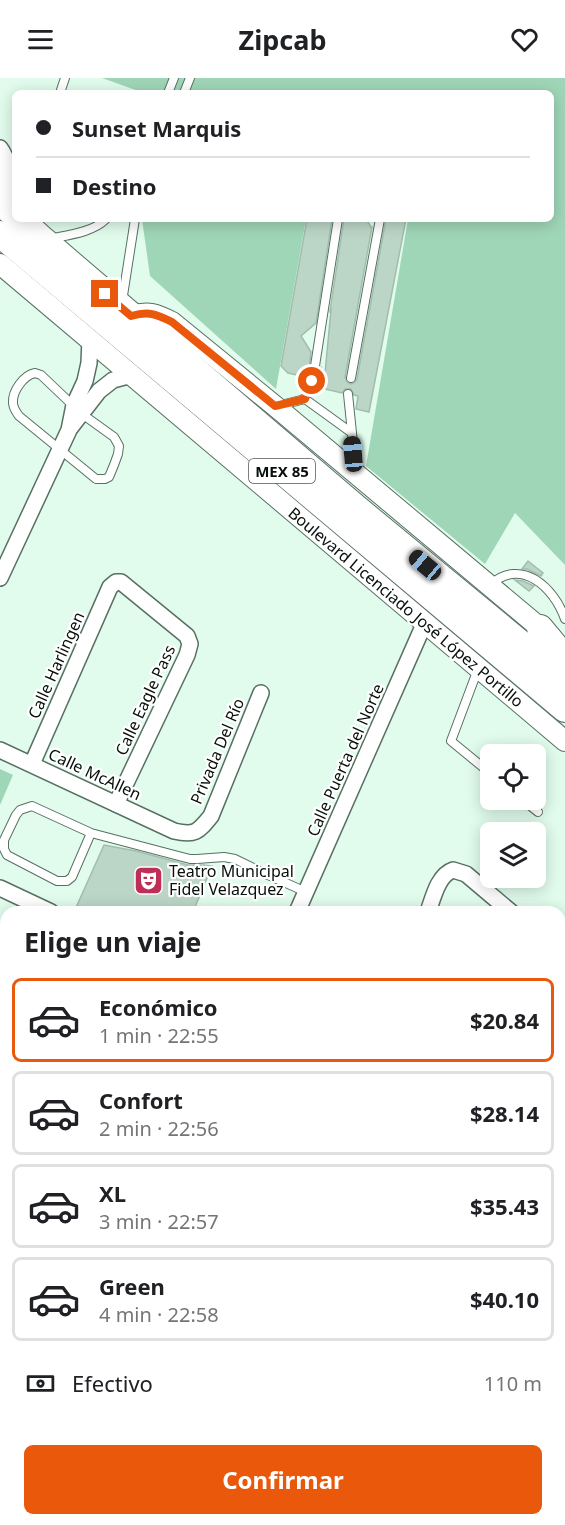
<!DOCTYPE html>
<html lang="es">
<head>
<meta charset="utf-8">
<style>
  :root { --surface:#fff; --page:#f2f2f2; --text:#202124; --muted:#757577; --line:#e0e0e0; --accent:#ea580c }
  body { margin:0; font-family:"Noto Sans",sans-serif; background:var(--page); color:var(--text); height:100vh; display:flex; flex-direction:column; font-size:22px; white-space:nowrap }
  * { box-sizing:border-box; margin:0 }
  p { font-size:20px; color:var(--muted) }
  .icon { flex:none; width:33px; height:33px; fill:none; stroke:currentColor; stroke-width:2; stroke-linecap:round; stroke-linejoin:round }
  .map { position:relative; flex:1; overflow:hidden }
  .panel { position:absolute; left:0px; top:828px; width:566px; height:620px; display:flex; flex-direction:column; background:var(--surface); border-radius:18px 18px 0 0; box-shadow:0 3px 15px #0003 }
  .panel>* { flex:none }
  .guide { position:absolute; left:12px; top:12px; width:542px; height:132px; border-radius:9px; box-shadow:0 3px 15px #0003; display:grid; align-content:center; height:132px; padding:0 24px; background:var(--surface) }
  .tools { position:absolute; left:480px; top:666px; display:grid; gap:12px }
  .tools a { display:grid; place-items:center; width:66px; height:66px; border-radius:9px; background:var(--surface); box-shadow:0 3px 15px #0003; font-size:30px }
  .end { position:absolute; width:27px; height:27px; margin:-14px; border:8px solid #ea580c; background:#fff; box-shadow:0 0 0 3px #fff }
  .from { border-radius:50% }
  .car { position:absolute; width:18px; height:36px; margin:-18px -9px; border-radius:8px; box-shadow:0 0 4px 2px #0007; background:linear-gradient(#222 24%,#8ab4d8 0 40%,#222 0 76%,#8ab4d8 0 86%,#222 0) }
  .guide b { display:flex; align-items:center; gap:21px; height:57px; font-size:22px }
  .guide b+b { border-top:2px solid var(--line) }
  .guide i { width:15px; height:15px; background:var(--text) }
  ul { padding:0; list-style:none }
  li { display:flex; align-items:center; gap:18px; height:84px; margin:0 12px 9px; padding:0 12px; border:3px solid var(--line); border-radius:9px }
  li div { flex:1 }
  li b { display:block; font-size:22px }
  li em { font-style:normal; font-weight:700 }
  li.on { border-color:var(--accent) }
  li>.icon { width:54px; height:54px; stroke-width:1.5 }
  h2 { padding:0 24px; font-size:27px; line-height:72px }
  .pay { display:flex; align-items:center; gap:15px; height:66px; padding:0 24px; font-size:22px }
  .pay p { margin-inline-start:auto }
  .action { display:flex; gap:12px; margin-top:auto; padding:12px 24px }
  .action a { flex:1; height:69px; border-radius:9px; background:var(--accent); color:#fff; font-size:24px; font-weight:700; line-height:69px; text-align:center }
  header { display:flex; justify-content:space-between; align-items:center; height:78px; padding:0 24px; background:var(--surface); font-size:27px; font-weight:700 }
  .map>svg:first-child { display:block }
  .green { fill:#a0d6b8 }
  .building { fill:#bbd6c6; stroke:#a2bdad; stroke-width:1.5 }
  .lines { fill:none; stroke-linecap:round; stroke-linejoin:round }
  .service-casing { stroke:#587063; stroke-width:10 }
  .minor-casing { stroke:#587063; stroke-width:18 }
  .tertiary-casing { stroke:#587063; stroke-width:22 }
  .primary-casing { stroke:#587063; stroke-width:27 }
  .trunk-casing { stroke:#587063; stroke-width:28 }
  .service { stroke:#fff; stroke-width:8 }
  .minor { stroke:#fff; stroke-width:15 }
  .tertiary { stroke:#fff; stroke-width:20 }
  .primary { stroke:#fff; stroke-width:24 }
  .trunk { stroke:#fff; stroke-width:26 }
  .route { stroke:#ea580c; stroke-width:8 }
  .labels { text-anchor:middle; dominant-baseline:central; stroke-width:4.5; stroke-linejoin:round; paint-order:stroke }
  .shield { fill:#fff; stroke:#515754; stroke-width:1.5 }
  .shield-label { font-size:15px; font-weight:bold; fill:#060f0a }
  .street-label { font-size:16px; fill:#060f0a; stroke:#fff }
  .poi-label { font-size:16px; fill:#060f0a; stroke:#fff; text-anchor:start }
</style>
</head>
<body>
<header><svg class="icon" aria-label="menu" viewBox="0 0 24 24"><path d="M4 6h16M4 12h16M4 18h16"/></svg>Zipcab<svg class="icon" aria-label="heart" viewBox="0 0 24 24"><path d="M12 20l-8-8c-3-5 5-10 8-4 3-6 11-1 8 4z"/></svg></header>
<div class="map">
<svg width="565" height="1447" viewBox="0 0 565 1447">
  <rect width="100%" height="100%" fill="#e1fcec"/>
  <g class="green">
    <polygon points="102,0 565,0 565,487 515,435 485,486 366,388 408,141 550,141 550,15 144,15"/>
    <polygon points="142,141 306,141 276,311 150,198"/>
    <polygon points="0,691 13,697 0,727"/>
    <polygon points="560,1013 565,1016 565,1078 560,1078"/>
    <polygon points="0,1383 6,1385 6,1442 178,1442 194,1447 0,1447"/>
  </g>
  <g class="building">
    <polygon points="307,141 332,141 316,245 301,258 311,274 309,290 312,293 315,294 319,292 321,289 325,295 331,232 330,233 344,141 366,141 371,149 372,149 345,299 347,304 351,306 355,304 357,301 386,141 406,141 369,334 356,331 358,318 354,317 351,311 345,311 342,315 316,309 318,302 315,297 309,297 306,302 300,301 297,297 288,295 281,288"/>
    <polygon points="528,483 543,495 541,498 527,491 522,491"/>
    <polygon points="515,502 523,503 534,508 529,513"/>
    <polygon points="104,767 136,773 188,787 204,787 212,788 193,834 74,834"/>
  </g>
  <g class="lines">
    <defs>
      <g id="service">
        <polyline points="60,15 65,0"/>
        <polyline points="168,15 174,0"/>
        <polyline points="184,15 190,0"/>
        <path d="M48,161C67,157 92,155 106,141"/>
        <polyline points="122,224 135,141"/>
        <polyline points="315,288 338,141"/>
        <path d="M35,295L41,297L82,336L114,359L119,368L118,376L114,387L109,399L105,401H96L19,338C16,334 13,330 13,325C12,313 24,297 35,295Z"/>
        <polyline points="351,300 380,141"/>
        <polyline points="348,316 352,355"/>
        <polyline points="305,321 312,302"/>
        <polyline points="277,328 305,321 352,355 355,391"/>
        <path d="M490,507C521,479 554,509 565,541"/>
        <polyline points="478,591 451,663 490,695"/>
        <polyline points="523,722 538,734"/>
        <polyline points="91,755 72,799 67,803 57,803 7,777 4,771 4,762 16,737 20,732 32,728 91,755 190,781 197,781 224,779 235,781 268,797 306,814"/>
      </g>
      <g id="minor">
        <path d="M0,70C8,81 9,93 10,107"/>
        <polyline points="71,349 99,313 113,302 132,297"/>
        <polyline points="0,500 69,352 74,327 85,303 89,285 90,261"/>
        <path d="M0,672L174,753C195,758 198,754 211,738L261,615"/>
        <polyline points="32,686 110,509 116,504 121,504 187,558 190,566 187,577 116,726"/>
        <polyline points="0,810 51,834"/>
        <polyline points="297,834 425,544"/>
        <path d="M428,834C433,820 438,797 453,792L466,796L511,834"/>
        <polyline points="560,874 565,878"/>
        <polyline points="0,972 6,959"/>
        <polyline points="560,993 565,995"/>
        <polyline points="560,1094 565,1096"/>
        <polyline points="560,1163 565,1143"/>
        <polyline points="0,1254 6,1256"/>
        <polyline points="473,1442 480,1447"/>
      </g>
      <g id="tertiary">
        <polyline points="0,98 10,107 15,123"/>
        <polyline points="0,186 565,663"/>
        <path d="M131,238C149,233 156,236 172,244L275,328L551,559"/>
        <polyline points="0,1371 6,1373"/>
        <polyline points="213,1442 229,1447"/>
      </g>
      <g id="primary">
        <polyline points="0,1293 6,1295"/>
        <polyline points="0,1327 6,1329"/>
        <polyline points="316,1442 329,1447"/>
        <polyline points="407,1442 421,1447"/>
      </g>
      <g id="trunk">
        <polyline points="0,124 15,137"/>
        <polyline points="20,141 43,162 355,429 565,602"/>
        <polyline points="0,156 565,631"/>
        <polyline points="540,550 565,580"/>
      </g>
    </defs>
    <use href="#service" class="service-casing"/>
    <use href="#minor" class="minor-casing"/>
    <use href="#tertiary" class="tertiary-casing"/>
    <use href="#primary" class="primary-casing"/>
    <use href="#trunk" class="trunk-casing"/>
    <use href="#service" class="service"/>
    <use href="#minor" class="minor"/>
    <use href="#tertiary" class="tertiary"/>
    <use href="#primary" class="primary"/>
    <use href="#trunk" class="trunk"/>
  </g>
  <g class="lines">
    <path class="route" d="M105,216L131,238C149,233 156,236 172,244L275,328L305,321L312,303"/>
  </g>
  <defs>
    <symbol id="theatre-square" viewBox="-11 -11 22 22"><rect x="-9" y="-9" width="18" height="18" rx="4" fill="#be2e56" stroke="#fff"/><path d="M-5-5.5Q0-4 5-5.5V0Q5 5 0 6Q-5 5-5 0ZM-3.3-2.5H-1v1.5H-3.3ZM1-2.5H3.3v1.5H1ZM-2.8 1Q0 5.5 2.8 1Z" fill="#fff"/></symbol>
  </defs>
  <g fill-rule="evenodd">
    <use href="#theatre-square" x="132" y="786" width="33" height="33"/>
  </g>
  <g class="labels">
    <rect class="shield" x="249" y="381" width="66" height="24" rx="4.5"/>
    <g class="shield-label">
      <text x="282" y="393">MEX 85</text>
    </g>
    <g class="street-label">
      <text transform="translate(406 529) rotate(40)">Boulevard Licenciado José López Portillo</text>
      <text transform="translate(56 587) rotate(-66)">Calle Harlingen</text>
      <text transform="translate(145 622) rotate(-65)">Calle Eagle Pass</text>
      <text transform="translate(217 673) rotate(-67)">Privada Del Río</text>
      <text transform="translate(345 682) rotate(-66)">Calle Puerta del Norte</text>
      <text transform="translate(95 696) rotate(25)">Calle McAllen</text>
    </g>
    <g class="poi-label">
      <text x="169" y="793">Teatro Municipal<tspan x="169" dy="18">Fidel Velazquez</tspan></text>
    </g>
  </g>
</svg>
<div class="tools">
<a><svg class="icon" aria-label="locate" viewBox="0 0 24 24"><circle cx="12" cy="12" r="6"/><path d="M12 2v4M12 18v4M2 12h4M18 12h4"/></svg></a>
<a><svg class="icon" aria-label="layers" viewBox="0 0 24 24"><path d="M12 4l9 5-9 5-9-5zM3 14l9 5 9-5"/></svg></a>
</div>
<i class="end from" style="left:312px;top:303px"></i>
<i class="end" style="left:105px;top:216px"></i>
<i class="car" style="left:353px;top:376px;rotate:355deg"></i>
<i class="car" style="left:425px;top:487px;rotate:310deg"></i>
<div class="guide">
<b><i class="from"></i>Sunset Marquis</b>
<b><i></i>Destino</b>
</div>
<section class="panel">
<h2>Elige un viaje</h2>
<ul>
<li class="on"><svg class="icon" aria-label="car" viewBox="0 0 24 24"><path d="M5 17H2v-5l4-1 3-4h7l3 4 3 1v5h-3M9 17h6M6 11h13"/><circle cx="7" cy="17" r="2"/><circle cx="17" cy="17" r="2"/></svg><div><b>Económico</b><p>1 min · 22:55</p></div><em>$20.84</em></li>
<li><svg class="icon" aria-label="car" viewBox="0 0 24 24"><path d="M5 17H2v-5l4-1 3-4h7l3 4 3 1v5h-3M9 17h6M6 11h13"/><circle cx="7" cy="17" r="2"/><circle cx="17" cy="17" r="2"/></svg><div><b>Confort</b><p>2 min · 22:56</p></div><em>$28.14</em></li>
<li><svg class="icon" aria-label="car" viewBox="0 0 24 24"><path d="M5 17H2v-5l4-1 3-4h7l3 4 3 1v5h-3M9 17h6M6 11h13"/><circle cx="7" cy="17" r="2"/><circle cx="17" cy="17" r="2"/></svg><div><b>XL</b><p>3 min · 22:57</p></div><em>$35.43</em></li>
<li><svg class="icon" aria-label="car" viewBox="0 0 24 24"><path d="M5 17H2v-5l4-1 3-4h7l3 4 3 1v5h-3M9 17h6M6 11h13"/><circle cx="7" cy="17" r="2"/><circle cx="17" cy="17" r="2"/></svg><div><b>Green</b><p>4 min · 22:58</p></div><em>$40.10</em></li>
</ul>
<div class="pay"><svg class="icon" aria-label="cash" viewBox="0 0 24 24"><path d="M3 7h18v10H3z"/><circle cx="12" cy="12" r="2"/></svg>Efectivo<p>110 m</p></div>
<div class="action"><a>Confirmar</a></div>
</section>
</div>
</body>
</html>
